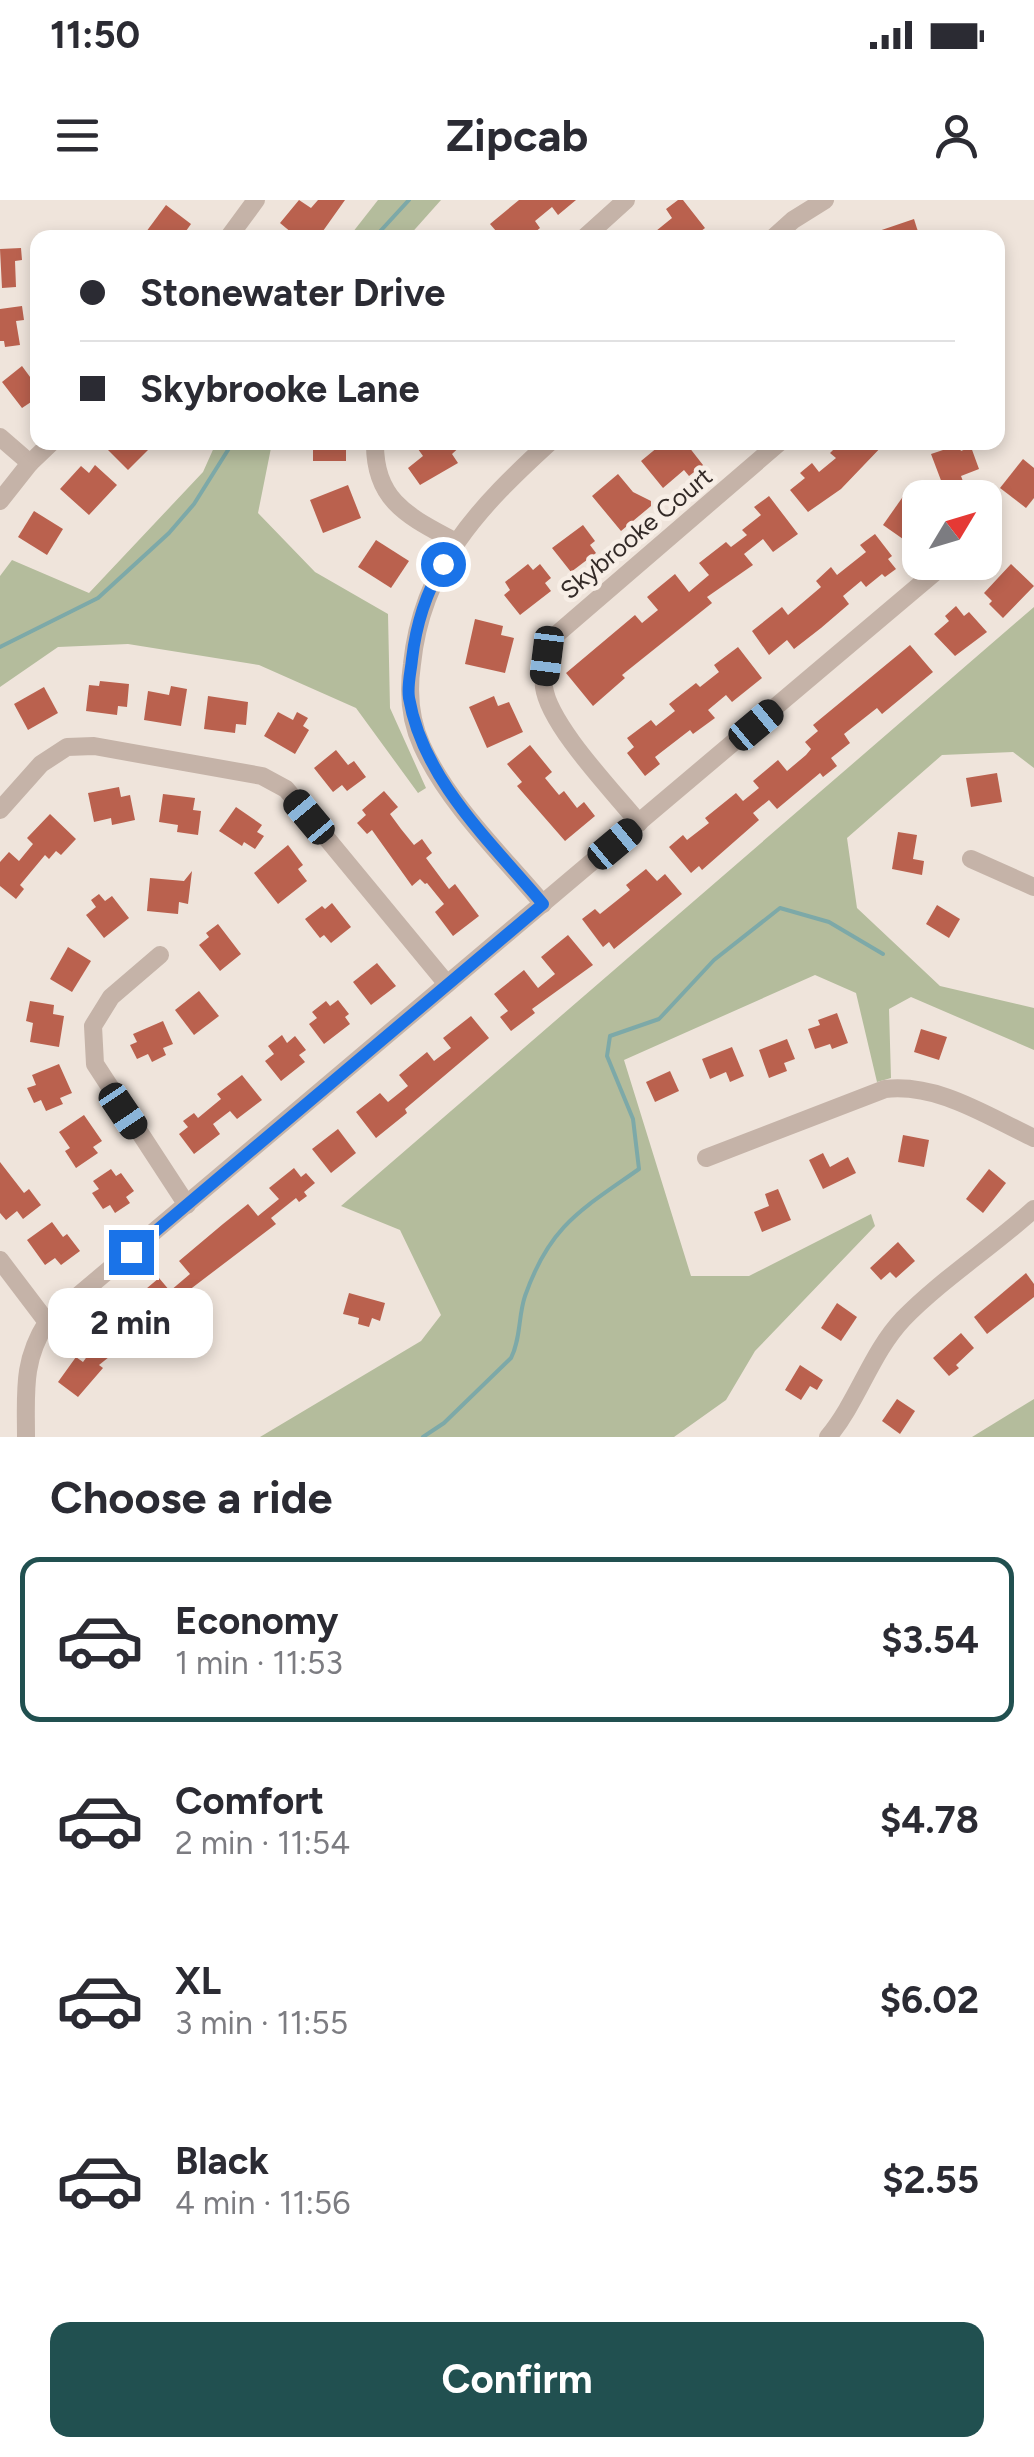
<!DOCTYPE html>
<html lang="en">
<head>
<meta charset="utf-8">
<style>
  :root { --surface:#fff; --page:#f7f7f7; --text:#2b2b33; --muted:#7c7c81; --line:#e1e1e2; --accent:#215050 }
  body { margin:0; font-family:Figtree,sans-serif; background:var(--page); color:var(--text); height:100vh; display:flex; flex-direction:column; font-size:38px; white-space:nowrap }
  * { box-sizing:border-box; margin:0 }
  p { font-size:32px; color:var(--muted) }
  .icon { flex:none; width:55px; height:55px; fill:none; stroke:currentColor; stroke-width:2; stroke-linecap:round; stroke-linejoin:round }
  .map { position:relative; height:1237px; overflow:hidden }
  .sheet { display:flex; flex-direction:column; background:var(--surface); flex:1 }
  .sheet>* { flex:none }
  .guide { position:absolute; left:30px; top:30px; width:975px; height:220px; border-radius:20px; box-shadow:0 5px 15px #0003; display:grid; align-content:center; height:220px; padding:0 50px; background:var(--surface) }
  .needle { width:65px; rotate:52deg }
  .controls { position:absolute; left:902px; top:280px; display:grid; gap:20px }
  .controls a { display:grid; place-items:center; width:100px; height:100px; border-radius:20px; background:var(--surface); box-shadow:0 5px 15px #0003; font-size:50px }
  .end { position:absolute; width:45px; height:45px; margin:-22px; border:12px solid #1a73e8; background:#fff; box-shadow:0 0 0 5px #fff }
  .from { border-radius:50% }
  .bubble { position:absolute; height:70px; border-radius:20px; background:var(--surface); box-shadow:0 5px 15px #0003; font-size:32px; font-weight:700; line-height:70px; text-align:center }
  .car { position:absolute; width:30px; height:60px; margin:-30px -15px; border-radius:12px; box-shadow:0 0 8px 2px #0007; background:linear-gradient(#222 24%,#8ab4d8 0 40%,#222 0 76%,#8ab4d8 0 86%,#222 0) }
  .guide b { display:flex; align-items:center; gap:35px; height:95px; font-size:38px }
  .guide b+b { border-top:2px solid var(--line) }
  .guide i { width:25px; height:25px; background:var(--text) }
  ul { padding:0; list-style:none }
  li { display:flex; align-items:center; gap:30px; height:165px; margin:0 20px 15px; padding:0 30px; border:5px solid transparent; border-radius:20px }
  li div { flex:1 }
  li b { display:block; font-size:38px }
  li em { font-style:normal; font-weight:700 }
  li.on { border-color:var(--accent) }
  li>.icon { width:90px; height:90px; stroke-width:1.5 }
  h2 { padding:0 50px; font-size:45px; line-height:120px }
  .primary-button { display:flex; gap:20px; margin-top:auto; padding:20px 50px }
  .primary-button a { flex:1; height:115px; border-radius:20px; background:var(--accent); color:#fff; font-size:40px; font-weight:700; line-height:115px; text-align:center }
  .status { display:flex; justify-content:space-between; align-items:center; height:70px; padding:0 50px; background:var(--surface); direction:ltr }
  .status svg { height:28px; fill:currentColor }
  header { display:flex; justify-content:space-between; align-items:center; height:130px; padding:0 50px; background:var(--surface); font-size:45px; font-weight:700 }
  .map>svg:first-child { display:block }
  .green { fill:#b4bc9c }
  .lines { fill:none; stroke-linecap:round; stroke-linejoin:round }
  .stream { stroke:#7da9a8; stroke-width:4 }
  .building { fill:#ba614e }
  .minor { stroke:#c5b3a8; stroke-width:18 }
  .route { stroke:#1a73e8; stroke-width:12 }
  .labels { text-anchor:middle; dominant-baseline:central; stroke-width:9; stroke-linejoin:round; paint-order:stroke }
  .street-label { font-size:25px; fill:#332a27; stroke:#f7eee6 }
</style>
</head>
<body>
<div class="status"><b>11:50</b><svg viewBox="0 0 49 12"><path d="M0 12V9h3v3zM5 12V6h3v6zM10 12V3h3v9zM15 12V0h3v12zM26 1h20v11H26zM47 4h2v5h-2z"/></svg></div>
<header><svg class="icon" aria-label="menu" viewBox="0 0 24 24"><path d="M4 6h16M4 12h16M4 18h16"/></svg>Zipcab<svg class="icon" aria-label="person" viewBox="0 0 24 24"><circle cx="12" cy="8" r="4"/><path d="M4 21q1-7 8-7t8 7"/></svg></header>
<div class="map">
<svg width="1034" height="1237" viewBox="0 0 1034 1237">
  <rect width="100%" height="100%" fill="#efe4db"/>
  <g class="green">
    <polygon points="378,0 441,0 408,37 349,37"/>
    <polygon points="216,243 272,243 258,313 315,372 388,414 390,508 426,588 418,593 356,508 259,465 128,444 58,447 0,487 0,376 12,360 89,393 203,272"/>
    <polygon points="1034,407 1034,568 1013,552 942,555 847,638 857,708 940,786 1034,808 1034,850 911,797 889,809 891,878 877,882 856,793 815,775 624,860 691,1076 749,1076 871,1014 875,1026 755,1151 726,1200 674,1237 260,1237 421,1141 441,1115 400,1030 341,1006"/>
    <polygon points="1034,1199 1034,1237 972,1237"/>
  </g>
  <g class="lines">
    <g class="stream">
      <polyline points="374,38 409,0"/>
      <polyline points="0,447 98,398 169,333 194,304 233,242"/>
      <path d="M423,1237L444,1223L511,1158C521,1138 518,1117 525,1096C550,1025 581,1010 639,969L633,919L607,856L610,836L659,819L714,760L780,708L829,722L883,754"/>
    </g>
  </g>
  <g class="building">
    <polygon points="299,0 311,8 318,0 345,0 318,38 298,38 280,23"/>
    <polygon points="519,0 576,0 558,15 552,7 535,21 540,28 528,38 502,38 490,24"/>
    <polygon points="678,0 683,0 705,28 692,38 662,38 656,31 672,18 666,9"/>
    <polygon points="166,5 191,24 181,38 152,38 146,32"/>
    <polygon points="914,19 920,38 864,38 864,36"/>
    <polygon points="21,48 22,60 15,61 16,87 2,88 0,49"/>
    <polygon points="22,106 24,120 16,121 20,145 5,147 4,141 0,141 0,109"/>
    <polygon points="22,166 33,181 38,177 38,210 31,202 22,208 2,182"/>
    <polygon points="100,242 156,242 128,270"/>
    <rect x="313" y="242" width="33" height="19"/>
    <polygon points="413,242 465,242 452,254 458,263 420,285 408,268 423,256"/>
    <polygon points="664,242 685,242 703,265 689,276 684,270 663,288 641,261"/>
    <polygon points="841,242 886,242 841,289 808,312 790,290 805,278 800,273 812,263 819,272 836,258 830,253"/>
    <polygon points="958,245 961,251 971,247 979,269 961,276 964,284 945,291 931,254"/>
    <polygon points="1023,259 1034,268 1034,298 1026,308 1000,288"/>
    <polygon points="95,265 117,285 89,315 60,289 81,266 89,273"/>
    <polygon points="618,274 633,292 651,301 651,306 621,331 592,296"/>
    <polygon points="348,285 361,318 323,333 310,300"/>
    <polygon points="909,288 920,296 920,335 913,346 883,325"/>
    <polygon points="769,296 798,334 773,352 763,339 744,354 753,365 707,397 712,403 622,475 625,478 593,506 566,473 635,415 642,423 658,410 647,397 675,374 689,392 709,375 699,363 726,342 731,347 747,335 742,330 761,315 754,307"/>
    <polygon points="34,311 63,329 47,355 18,337"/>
    <polygon points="583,325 595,341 590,345 596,353 571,372 552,348"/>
    <polygon points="875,334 892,356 888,359 896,369 885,377 882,374 866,387 861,381 843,396 849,404 821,428 794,449 787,440 769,455 752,431 782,407 788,415 821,387 816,381 831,367 837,375 866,352 860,345"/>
    <polygon points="376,340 409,361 391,388 358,367"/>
    <polygon points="528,364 533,370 540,364 551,378 545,383 551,391 520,415 504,395 510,390 505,382"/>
    <polygon points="1011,364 1034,386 1003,418 989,404 992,401 984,393"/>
    <polygon points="956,406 964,416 969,412 987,432 955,456 934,434 949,421 945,416"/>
    <polygon points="475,419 503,426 501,435 514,438 505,473 465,464"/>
    <polygon points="910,445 933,472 882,514 877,508 844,534 850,543 831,558 837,566 823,577 820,573 777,609 769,600 753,613 759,620 702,670 699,666 691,673 669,647 683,635 687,640 709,623 705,618 736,593 743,601 759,588 753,581 778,560 787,571 806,555 811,549 805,542 818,531 813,525"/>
    <polygon points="738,447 762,478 732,502 726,495 708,510 715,518 693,534 690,530 655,557 660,564 645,576 627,553 634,547 627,538 651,520 656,526 675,511 669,504 696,483 700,487 719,472 714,465"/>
    <polygon points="100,481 129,484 127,507 118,506 117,515 86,511 89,485 99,486"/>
    <polygon points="171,486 187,489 181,526 144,520 148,491 169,495"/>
    <polygon points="44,487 58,513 28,530 14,504"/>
    <polygon points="208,496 248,502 246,525 236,524 235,533 204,529"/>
    <polygon points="494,496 498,506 509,502 523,532 487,548 469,507"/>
    <polygon points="278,512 293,520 297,512 308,518 303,526 309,530 295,554 264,536"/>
    <polygon points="530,545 552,572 545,578 559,595 564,591 577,608 584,602 595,616 565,641 517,586 522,582 507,564"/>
    <polygon points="336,550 348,565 354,561 366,577 347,591 342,585 333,592 314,568"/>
    <polygon points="997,573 1002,602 971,607 966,578"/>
    <polygon points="119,587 121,597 130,595 135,620 112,625 111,618 94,622 88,593"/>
    <polygon points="384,591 398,607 390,614 401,629 414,645 422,639 432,653 426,658 449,689 455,684 479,716 453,736 435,712 444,704 427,683 425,684 420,679 412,686 372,630 367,634 357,623 366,615 362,610"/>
    <polygon points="163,594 195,598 193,610 201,611 198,635 177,632 178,625 159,622"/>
    <polygon points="236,607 262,625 257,632 264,636 255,649 244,642 242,646 219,631"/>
    <polygon points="50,614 76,639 61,655 56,651 49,659 45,655 20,685 24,689 16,699 0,686 0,662 9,652 19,661 33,644 27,638"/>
    <polygon points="898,632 917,635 913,659 924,661 922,675 892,669"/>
    <polygon points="288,645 303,665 298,669 307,681 278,704 254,673"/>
    <polygon points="646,669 657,681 665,674 682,694 614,749 609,742 603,747 582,719 595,709 600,714 630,690 626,685"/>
    <polygon points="192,671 188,704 179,702 178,714 147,711 150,678 184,681"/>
    <polygon points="99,694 105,701 112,696 129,718 104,738 86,715 96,707 91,700"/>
    <polygon points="332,703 351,727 331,743 324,735 320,738 305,719 322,706 325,709"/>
    <polygon points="937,705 960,719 949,738 926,724"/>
    <polygon points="218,724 241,754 220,771 199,745 209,737 206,733"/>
    <polygon points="568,735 593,765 532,809 535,813 511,831 500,817 508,811 494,794 524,770 538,788 555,774 541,757"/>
    <polygon points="68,747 91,761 72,792 50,779"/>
    <polygon points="377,763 396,786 371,805 353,782"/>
    <polygon points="199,791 219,816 194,835 175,810"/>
    <polygon points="338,800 349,814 345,817 350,824 324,844 309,824 317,818 312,812 326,801 330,806"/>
    <polygon points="30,801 54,805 53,814 64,816 59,847 30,842 33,823 26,821"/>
    <polygon points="837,813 848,843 832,849 830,844 815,849 808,829 820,825 818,820"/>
    <polygon points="471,816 489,838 405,909 407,913 376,938 356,912 380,893 388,902 408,886 399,875 427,852 434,861 451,848 443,838"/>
    <polygon points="163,821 173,844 163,848 166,855 152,862 148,854 137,859 130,845 137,842 133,834"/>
    <polygon points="921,829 947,837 939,860 914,852"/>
    <polygon points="282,835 287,843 295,836 306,850 299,855 305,862 281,881 265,861 274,854 268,846"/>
    <polygon points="787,839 795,859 784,863 787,871 769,878 759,850"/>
    <polygon points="732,847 744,876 730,882 726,872 710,879 702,859"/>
    <polygon points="59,864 72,893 60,898 63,904 46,911 41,900 34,903 27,888 36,885 32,875"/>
    <polygon points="670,871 679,891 655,902 646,882"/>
    <polygon points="242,875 262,900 237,919 230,911 213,924 220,934 194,954 179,934 188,927 183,921 194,913 198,918 221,899 217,894"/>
    <polygon points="84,915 102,941 93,947 98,953 76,968 65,951 70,948 59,932"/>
    <polygon points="338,929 356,953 331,973 312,949"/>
    <polygon points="903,935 929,940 924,967 898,962"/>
    <polygon points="823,953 830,967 848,957 856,973 823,989 809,960"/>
    <polygon points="0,962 24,993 29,989 41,1005 23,1019 17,1011 6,1020 0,1013"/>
    <polygon points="294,968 301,977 306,973 315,983 304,992 307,996 299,1002 296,998 271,1018 276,1024 184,1094 189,1100 173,1113 169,1108 141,1132 145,1137 128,1151 124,1145 99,1165 103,1168 78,1197 58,1182 76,1157 83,1162 96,1144 90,1136 115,1115 125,1126 144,1110 134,1099 159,1078 170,1091 190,1074 179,1061 223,1024 248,1004 258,1016 279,999 269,988"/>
    <polygon points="111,969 116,976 121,973 134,991 126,997 130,1003 115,1013 110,1005 103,1009 92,993 99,989 93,981"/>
    <polygon points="989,969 1006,983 983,1013 966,999"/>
    <polygon points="778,989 791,1020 762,1032 754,1012 769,1006 765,994"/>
    <polygon points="52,1022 63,1037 67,1034 80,1051 61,1065 55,1058 45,1065 27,1040"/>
    <polygon points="898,1042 915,1061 896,1078 890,1072 881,1080 870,1068"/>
    <polygon points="1026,1073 1034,1084 1034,1097 987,1134 974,1117"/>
    <polygon points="349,1093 385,1103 380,1121 372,1118 369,1127 358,1124 359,1118 343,1114"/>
    <polygon points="837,1103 857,1117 841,1141 821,1128"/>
    <polygon points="961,1133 974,1148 956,1165 959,1168 949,1176 933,1158"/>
    <polygon points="800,1165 823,1180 817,1190 810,1186 801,1200 785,1190"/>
    <polygon points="897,1199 915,1211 900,1234 882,1221"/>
  </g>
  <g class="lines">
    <g class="minor">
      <polyline points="228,38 256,0"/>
      <polyline points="584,38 626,0"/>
      <polyline points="773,38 793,20 825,0"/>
      <polyline points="0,237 30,263"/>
      <path d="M375,242C374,302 410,317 456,342"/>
      <polyline points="0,301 30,263 52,242"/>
      <polyline points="0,610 41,564 67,547 94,546 262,576 286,589 447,784"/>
      <path d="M639,623C613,591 549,525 544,487C542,469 550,450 557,434L780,242"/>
      <polyline points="971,659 1034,687"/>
      <path d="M543,704C501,654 449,605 422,546C410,520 408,491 412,464C422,365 480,306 550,242"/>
      <polyline points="160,755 111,797 93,826 95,864 187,1005"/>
      <path d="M706,958L885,889C938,883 987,916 1034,938"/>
      <polyline points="0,1060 47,1122"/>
      <path d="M26,1237C26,1192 22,1161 47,1122L947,362"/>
      <path d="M828,1237C858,1201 871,1153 903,1119C942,1079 992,1047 1034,1009"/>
    </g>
  </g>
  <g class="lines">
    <path class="route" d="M131,1052L543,704C491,642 423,580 409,498C407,485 411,471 412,459C416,425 426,393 443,364"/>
  </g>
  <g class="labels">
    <g class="street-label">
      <text transform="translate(636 333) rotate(-40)">Skybrooke Court</text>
    </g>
  </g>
</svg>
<div class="controls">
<a><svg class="needle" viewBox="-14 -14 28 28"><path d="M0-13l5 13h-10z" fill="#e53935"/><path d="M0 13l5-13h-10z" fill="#7c7c81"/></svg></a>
</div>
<i class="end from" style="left:443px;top:364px"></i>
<i class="end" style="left:131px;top:1052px"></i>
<div class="bubble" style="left:48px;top:1088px;width:165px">2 min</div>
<i class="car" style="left:547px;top:456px;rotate:187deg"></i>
<i class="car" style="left:756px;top:525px;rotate:50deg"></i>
<i class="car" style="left:309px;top:617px;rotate:320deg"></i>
<i class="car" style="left:615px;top:644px;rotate:50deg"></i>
<i class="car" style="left:123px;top:911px;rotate:146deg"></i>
<div class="guide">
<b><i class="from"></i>Stonewater Drive</b>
<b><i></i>Skybrooke Lane</b>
</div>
</div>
<section class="sheet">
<h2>Choose a ride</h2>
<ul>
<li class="on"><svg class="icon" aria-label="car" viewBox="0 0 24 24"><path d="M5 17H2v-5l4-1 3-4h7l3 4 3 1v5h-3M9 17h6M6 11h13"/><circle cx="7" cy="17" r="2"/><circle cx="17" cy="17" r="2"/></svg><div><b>Economy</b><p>1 min · 11:53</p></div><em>$3.54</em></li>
<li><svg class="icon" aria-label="car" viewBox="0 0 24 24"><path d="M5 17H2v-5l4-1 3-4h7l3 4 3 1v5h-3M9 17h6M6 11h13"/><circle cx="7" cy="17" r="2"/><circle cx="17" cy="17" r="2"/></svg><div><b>Comfort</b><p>2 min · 11:54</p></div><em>$4.78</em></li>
<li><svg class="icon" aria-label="car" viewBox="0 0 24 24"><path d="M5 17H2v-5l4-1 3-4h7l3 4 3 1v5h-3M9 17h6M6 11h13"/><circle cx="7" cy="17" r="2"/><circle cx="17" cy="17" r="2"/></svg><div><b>XL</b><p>3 min · 11:55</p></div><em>$6.02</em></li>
<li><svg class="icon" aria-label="car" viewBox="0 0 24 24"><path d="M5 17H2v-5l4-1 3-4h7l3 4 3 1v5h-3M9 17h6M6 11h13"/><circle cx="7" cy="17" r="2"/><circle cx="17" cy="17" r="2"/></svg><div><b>Black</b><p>4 min · 11:56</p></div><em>$2.55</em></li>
</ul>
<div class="primary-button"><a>Confirm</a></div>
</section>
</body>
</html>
